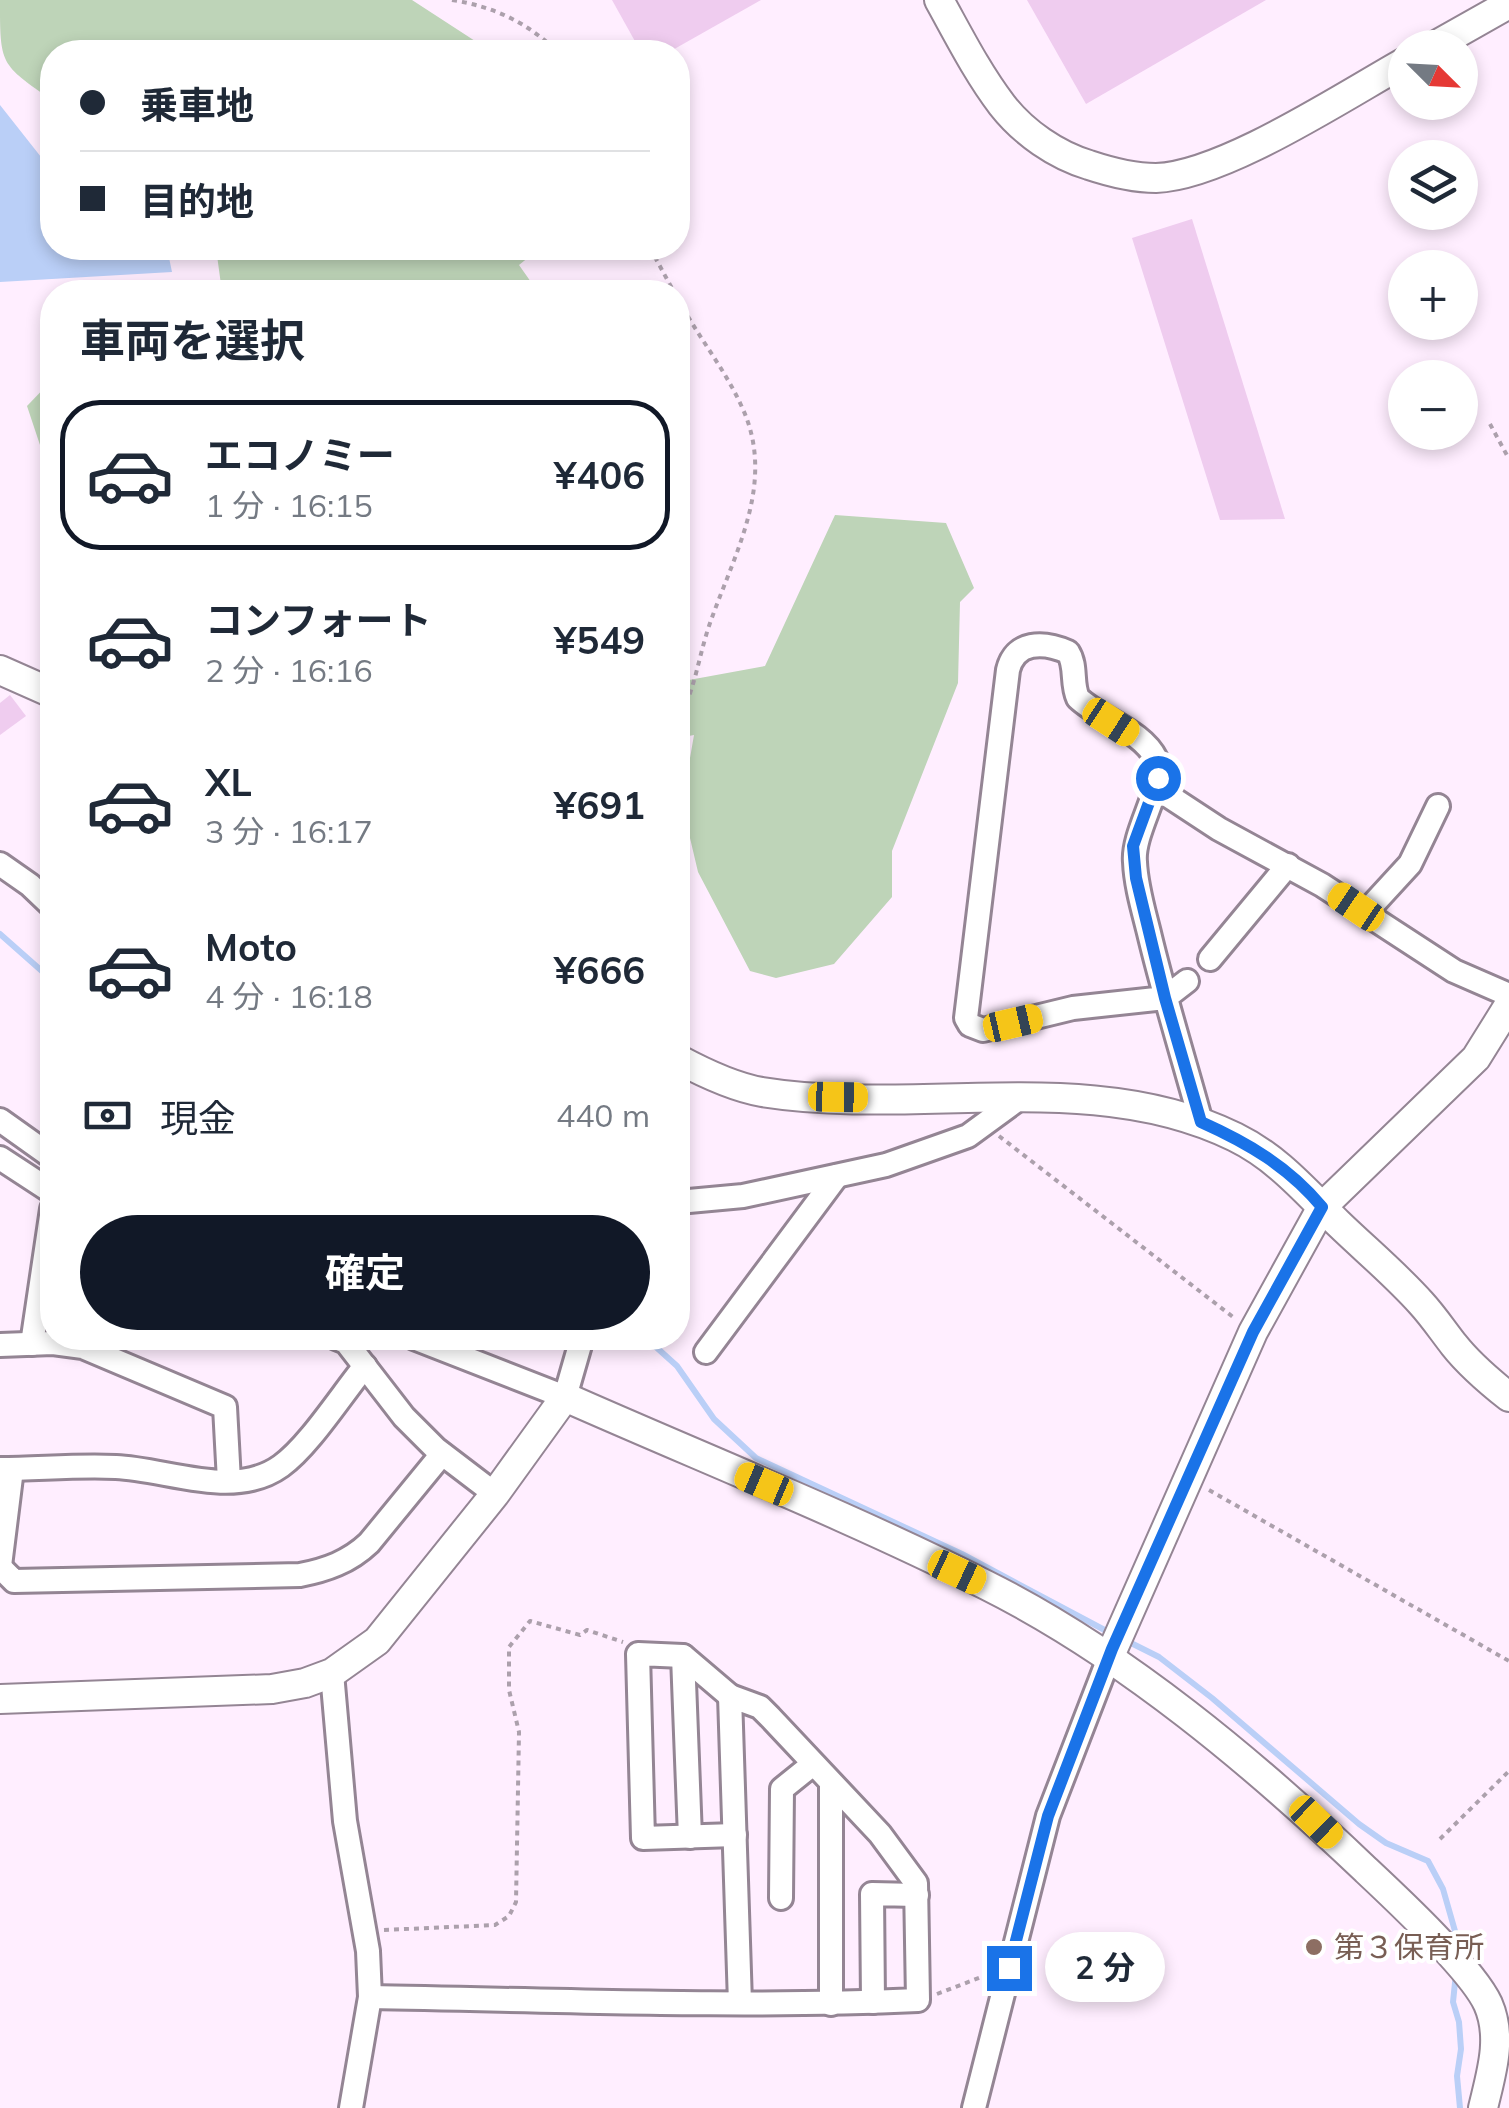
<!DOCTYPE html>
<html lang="ja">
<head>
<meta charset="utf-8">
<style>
  :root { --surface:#fff; --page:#f6f6f7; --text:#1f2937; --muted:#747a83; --line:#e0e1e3; --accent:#111827 }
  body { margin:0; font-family:Mulish,"Noto Sans JP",sans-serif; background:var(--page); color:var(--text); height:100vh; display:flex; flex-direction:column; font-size:38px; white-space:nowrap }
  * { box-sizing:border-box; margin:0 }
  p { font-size:32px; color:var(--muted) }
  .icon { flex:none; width:55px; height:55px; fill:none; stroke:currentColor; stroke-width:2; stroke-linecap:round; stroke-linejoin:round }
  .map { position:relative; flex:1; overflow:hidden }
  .panel { position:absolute; left:40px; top:280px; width:650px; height:1070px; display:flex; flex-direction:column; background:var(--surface); border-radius:40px; box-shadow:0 5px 15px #0003 }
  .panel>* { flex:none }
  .hud { position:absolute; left:40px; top:40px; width:650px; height:220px; border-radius:40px; box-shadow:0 5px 15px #0003; display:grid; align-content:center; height:220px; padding:0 40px; background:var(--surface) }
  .needle { width:65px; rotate:114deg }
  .buttons { position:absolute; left:1388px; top:30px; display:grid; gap:20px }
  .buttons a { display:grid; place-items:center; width:90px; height:90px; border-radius:50%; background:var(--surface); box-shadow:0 5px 15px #0003; font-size:50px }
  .end { position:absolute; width:45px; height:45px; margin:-22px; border:12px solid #1a73e8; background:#fff; box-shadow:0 0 0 5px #fff }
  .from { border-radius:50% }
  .bubble { position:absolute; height:70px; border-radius:35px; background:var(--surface); box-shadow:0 5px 15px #0003; font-size:32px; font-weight:700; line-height:70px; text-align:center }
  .car { position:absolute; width:30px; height:60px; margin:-30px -15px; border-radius:12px; box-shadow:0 0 8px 2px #0007; background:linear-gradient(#f5c518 24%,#345 0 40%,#f5c518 0 76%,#345 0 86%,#f5c518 0) }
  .hud b { display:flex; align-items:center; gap:35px; height:95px; font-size:38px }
  .hud b+b { border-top:2px solid var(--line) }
  .hud i { width:25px; height:25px; background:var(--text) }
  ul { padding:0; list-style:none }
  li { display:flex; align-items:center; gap:30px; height:150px; margin:0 20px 15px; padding:0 20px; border:5px solid transparent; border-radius:40px }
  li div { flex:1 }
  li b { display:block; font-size:38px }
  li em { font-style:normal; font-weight:700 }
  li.current { border-color:var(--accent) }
  li>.icon { width:90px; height:90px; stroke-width:1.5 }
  h2 { padding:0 40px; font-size:45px; line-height:120px }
  .pay { display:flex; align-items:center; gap:25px; height:110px; padding:0 40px; font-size:38px }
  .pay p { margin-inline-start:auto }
  .primary-button { display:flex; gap:20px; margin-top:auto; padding:20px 40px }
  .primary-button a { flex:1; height:115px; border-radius:60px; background:var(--accent); color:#fff; font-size:40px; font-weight:700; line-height:115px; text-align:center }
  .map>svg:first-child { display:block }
  .green { fill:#bed4b8 }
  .water { fill:#bacff7 }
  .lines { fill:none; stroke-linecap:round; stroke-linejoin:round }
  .stream { stroke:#bacff7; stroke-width:6 }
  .building { fill:#efccef }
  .minor-casing { stroke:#948594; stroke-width:28 }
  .tertiary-casing { stroke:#948594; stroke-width:32 }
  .path { stroke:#aca0ac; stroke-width:4; stroke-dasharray:5 5; stroke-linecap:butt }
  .minor { stroke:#fff; stroke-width:22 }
  .tertiary { stroke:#fff; stroke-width:28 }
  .route { stroke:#1a73e8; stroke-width:12 }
  .education-dot { fill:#8d6e63; stroke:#fff; stroke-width:4 }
  .labels { text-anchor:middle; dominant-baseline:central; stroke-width:8; stroke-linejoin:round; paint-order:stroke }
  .education-label { font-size:30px; fill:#785e54; stroke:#fff; text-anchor:start }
</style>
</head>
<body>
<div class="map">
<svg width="1509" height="2108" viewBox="0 0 1509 2108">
  <rect width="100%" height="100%" fill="#fef"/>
  <g class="green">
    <path d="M0,0H412L492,52H52V100C0,64 0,65 0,0Z"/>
    <polygon points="216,248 540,248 519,265 538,292 222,292"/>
    <polygon points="52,380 52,469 47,466 27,406"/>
    <polygon points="835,515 946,523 974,588 960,602 958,683 892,851 892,897 834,964 776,978 750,971 698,872 682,804 694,735 678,738 678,682 765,666"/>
  </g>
  <polygon class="water" points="0,105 41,157 52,157 52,248 167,248 172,272 0,282"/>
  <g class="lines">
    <g class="stream">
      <polyline points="0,934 52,980"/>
      <polyline points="646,1338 677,1366 714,1419 756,1458 962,1554 1114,1635"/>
      <polyline points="1125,1640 1159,1657 1212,1698 1359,1824 1386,1843 1428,1861 1443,1889 1459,1945"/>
      <polyline points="1456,1973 1453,2002 1459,2022 1461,2049 1457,2076 1460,2108"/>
    </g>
  </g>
  <g class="building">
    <polygon points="612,0 761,0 669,52 641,52"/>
    <polygon points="1027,0 1266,0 1086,104"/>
    <polygon points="1192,219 1285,519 1220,520 1132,238"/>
    <polygon points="10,695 26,716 0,735 0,703"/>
  </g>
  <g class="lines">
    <defs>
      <g id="minor">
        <polyline points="1155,787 1219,829 1322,885 1454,971 1509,995"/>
        <polyline points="0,864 30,885 52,906"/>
        <polyline points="1365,913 1410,864 1438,806"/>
        <polyline points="1210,959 1288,865"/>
        <path d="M1187,981L1165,998L1073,1008L983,1030L970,1025L966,1018L1008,670C1015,641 1043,641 1068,652C1077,666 1071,683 1078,698C1100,719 1143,731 1156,759C1167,784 1132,831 1135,862C1136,887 1144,912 1150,937C1165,999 1184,1060 1201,1122"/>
        <polyline points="0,1120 52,1157"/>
        <polyline points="0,1158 52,1192"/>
        <polyline points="678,1202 743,1196 886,1165 968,1136 1017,1100"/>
        <polyline points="336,1338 346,1342 404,1417 436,1449 495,1494"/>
        <polyline points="414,1338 565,1397 582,1338"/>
        <polyline points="32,1344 52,1209"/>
        <polyline points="0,1345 53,1343 83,1347 225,1407 229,1481"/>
        <polyline points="706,1352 837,1176"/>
        <path d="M0,1469C38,1469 77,1465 116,1467C167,1469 234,1500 281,1466C309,1446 342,1394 365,1366"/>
        <polyline points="0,1566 12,1469"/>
        <path d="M0,1567L14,1581L300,1575C326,1570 349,1562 369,1543L442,1454"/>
        <polyline points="683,1656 690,1837"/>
        <polyline points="332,1673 345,1821 368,1951 370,1997 351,2108"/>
        <polyline points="730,1696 683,1656 638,1654 643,1838 735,1835"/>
        <polyline points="781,1898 782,1789 813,1764"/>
        <path d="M370,1997C553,2000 736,2008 918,2000L916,1883L880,1834L770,1717L760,1707L730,1696L740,2003"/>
        <polyline points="873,2002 872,1894 917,1895"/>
        <polyline points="831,2004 831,1783"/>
        <polyline points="974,2108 1048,1816 1109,1658"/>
      </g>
      <g id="tertiary">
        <path d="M939,0C959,36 977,72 1002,105C1024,133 1056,155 1089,165C1110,172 1133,178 1156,178C1223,176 1344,96 1405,62"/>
        <polyline points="1431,48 1509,4"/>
        <polyline points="0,670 52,693"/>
        <path d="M678,1059C704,1073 733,1087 762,1092C916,1117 1091,1066 1235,1137C1278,1158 1306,1192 1339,1224C1366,1250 1396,1275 1421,1303C1433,1316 1443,1331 1454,1345C1469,1364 1490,1382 1509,1397"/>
        <polyline points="1109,1658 1253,1332 1322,1207 1476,1058 1509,1005"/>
        <path d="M0,1699L272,1689L305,1683L332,1673L377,1641L495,1494L565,1397C705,1459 849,1516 986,1585C1124,1654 1255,1764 1366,1870C1397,1899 1472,1969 1488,2004C1503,2038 1491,2074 1483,2108"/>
      </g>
    </defs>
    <use href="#minor" class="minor-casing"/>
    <use href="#tertiary" class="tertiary-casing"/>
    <g class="path">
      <path d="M452,0C495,7 526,22 558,52"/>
      <polyline points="650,248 674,292"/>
      <path d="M678,299C697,335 724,368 741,405C778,482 734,553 709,626C698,659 695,690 678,721"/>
      <polyline points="1490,424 1509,459"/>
      <polyline points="999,1136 1233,1317"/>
      <polyline points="1209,1490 1509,1661"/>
      <polyline points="1440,1839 1509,1771"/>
      <polyline points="384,1930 495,1925 509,1916 516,1902 519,1732 509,1690 509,1647 530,1621 580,1635 587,1630 623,1642"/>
      <polyline points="937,1994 984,1976"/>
    </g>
    <use href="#minor" class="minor"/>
    <use href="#tertiary" class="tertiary"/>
  </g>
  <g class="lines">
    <path class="route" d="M1009,1968L1048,1816L1112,1649L1253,1332L1322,1207C1289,1167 1248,1143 1201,1122L1165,998L1136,878L1133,846L1158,778"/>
  </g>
  <circle class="education-dot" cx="1314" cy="1947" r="10"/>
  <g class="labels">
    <g class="education-label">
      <text x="1334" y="1947">第３保育所</text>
    </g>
  </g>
</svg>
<div class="buttons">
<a><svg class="needle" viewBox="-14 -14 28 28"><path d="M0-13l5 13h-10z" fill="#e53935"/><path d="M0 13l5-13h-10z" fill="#747a83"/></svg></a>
<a><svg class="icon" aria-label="layers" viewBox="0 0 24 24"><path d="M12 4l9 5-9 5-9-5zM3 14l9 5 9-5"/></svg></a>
<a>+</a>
<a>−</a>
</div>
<i class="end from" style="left:1158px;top:778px"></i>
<i class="end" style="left:1009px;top:1968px"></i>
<div class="bubble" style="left:1045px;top:1932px;width:120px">2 分</div>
<i class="car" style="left:1111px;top:722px;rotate:123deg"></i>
<i class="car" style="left:1356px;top:907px;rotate:304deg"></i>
<i class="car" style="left:1013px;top:1023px;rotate:77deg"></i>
<i class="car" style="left:838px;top:1097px;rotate:91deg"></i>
<i class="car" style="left:764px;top:1484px;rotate:293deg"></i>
<i class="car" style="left:957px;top:1572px;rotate:115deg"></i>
<i class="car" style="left:1316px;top:1822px;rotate:134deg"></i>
<div class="hud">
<b><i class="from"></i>乗車地</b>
<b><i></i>目的地</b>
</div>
<section class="panel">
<h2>車両を選択</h2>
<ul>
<li class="current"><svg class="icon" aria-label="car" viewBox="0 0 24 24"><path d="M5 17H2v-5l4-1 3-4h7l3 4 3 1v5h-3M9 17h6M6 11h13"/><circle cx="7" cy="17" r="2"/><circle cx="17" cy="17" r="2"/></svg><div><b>エコノミー</b><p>1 分 · 16:15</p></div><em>¥406</em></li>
<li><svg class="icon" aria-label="car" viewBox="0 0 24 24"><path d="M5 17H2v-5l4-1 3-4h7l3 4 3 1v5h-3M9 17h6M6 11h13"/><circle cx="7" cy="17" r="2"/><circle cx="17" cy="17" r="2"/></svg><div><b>コンフォート</b><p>2 分 · 16:16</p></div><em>¥549</em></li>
<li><svg class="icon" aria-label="car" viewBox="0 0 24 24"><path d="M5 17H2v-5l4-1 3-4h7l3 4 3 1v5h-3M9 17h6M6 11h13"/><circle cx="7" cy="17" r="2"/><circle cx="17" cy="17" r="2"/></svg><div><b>XL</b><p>3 分 · 16:17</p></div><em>¥691</em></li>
<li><svg class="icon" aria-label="car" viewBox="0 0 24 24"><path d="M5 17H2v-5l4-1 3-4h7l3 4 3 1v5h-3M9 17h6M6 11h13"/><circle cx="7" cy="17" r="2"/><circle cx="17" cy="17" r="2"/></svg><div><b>Moto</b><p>4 分 · 16:18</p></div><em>¥666</em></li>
</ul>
<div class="pay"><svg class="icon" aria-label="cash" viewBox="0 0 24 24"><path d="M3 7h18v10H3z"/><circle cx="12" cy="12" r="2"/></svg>現金<p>440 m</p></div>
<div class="primary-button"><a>確定</a></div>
</section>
</div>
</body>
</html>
